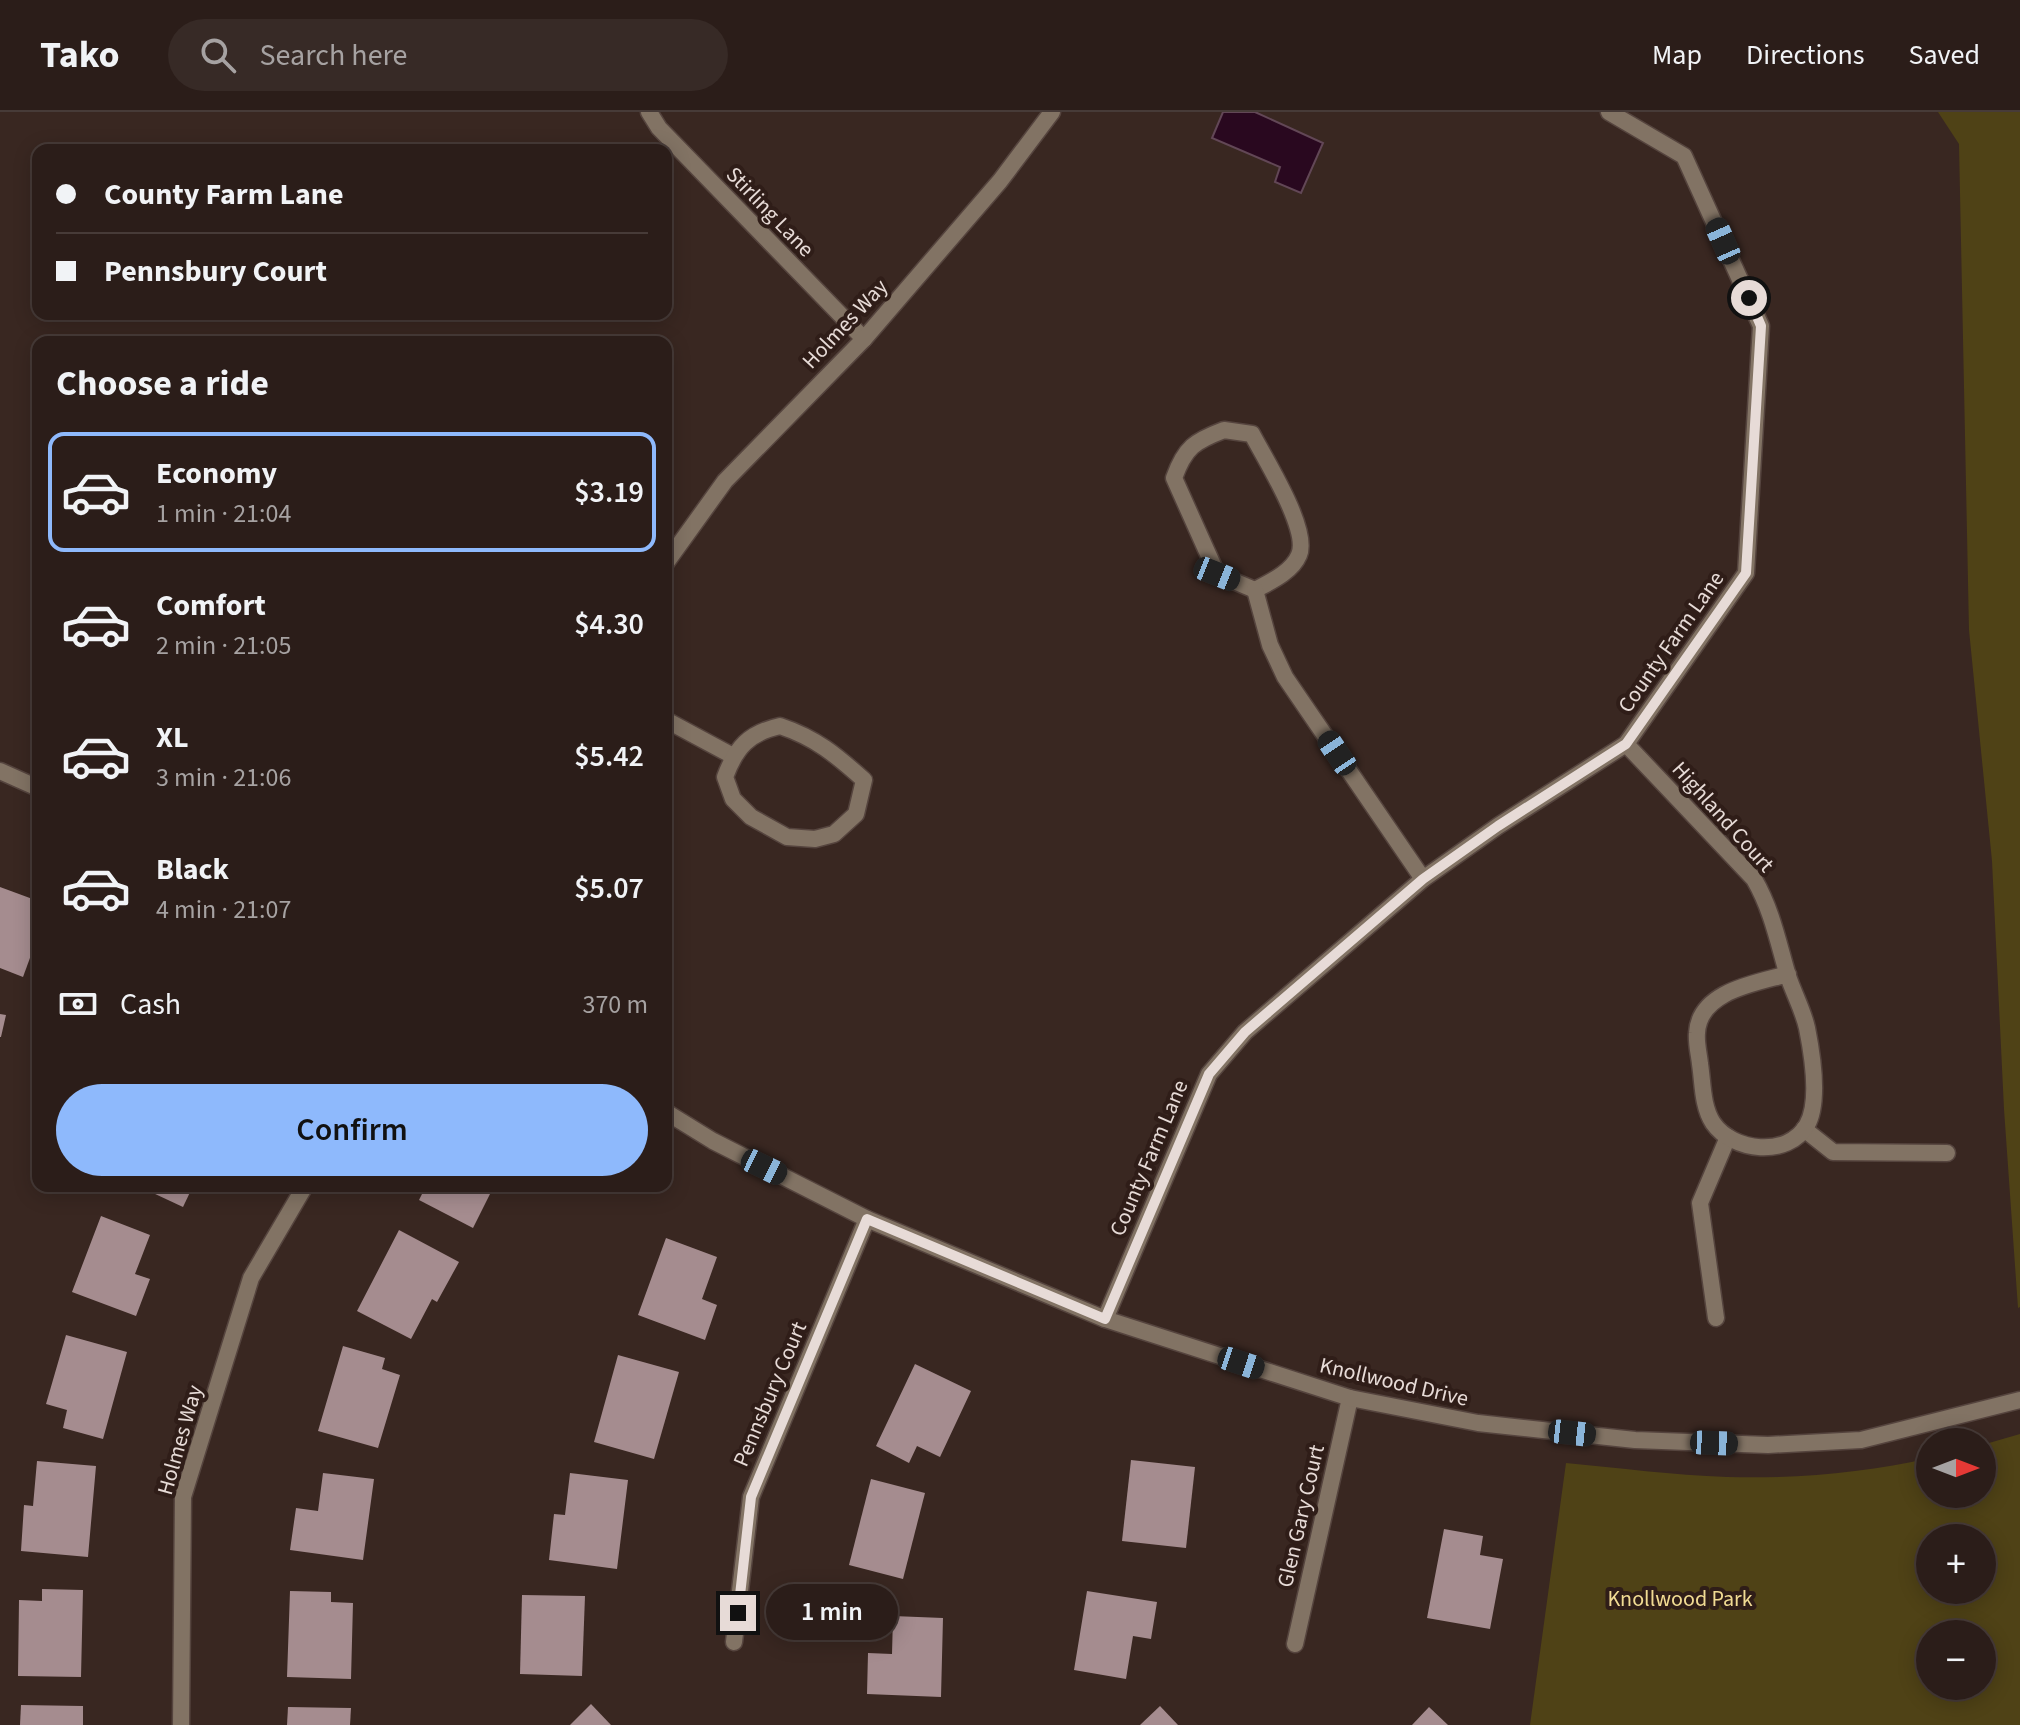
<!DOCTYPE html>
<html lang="en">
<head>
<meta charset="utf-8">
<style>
  :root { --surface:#2b1d19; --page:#372a26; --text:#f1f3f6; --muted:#a6a2a2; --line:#473b38; --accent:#8eb9fc }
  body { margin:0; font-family:"Source Sans 3",sans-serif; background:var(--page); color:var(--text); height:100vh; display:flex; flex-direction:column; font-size:30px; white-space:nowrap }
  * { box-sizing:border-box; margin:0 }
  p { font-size:26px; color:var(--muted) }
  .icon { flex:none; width:44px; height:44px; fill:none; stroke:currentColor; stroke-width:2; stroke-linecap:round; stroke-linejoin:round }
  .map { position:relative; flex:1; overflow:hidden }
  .sheet { position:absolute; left:32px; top:224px; width:640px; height:856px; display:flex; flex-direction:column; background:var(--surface); border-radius:16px; box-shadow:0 4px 20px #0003,0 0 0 2px var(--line) }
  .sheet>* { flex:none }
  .banner { position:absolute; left:32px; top:32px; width:640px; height:176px; border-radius:16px; box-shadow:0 4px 20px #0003,0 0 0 2px var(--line); display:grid; align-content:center; height:176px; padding:0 24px; background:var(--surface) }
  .needle { width:52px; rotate:90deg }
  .controls { position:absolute; left:1916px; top:1316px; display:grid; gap:16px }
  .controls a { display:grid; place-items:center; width:80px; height:80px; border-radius:50%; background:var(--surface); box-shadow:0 4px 20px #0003,0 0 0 2px var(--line); font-size:40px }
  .end { position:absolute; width:36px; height:36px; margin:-18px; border:10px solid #e7dbd7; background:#111; box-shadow:0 0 0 4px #111 }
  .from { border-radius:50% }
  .bubble { position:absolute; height:56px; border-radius:28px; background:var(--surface); box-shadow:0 4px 20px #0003,0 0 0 2px var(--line); font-size:26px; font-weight:600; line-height:56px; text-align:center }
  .car { position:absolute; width:24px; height:48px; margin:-24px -12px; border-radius:10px; box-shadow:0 0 6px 2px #0007; background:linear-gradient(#222 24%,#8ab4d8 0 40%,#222 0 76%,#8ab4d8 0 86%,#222 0) }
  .banner b { display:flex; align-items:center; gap:28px; height:76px; font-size:30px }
  .banner b+b { border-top:2px solid var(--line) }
  .banner i { width:20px; height:20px; background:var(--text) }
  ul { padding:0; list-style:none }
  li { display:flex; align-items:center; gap:24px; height:120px; margin:0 16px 12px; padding:0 8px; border:4px solid transparent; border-radius:16px }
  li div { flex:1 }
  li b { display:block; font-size:30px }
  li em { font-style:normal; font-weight:600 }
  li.current { border-color:var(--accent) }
  li>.icon { width:72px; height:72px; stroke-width:1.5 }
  h2 { padding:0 24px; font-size:36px; line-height:96px }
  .pay { display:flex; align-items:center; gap:20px; height:88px; padding:0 24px; font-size:30px }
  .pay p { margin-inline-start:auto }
  .cta { display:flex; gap:16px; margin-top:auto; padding:16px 24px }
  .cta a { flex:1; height:92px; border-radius:48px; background:var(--accent); color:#111; font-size:32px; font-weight:600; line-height:92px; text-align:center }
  header { display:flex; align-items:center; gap:48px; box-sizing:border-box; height:112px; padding:0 40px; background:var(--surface); border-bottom:2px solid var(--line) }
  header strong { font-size:38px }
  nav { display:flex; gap:44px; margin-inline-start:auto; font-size:28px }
  .search { width:560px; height:72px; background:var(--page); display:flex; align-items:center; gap:20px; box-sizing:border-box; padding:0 28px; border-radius:44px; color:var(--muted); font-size:30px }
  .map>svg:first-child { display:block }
  .green { fill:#4f4216; fill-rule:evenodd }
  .water { fill:#29081f; stroke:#624756; stroke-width:2 }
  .building { fill:#a58c8f }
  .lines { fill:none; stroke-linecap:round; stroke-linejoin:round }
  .service-casing { stroke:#55443e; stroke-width:19 }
  .minor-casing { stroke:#55443e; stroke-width:19 }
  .tertiary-casing { stroke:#55443e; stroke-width:19 }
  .service { stroke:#827364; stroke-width:16 }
  .minor { stroke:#827364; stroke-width:16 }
  .tertiary { stroke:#827364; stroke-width:16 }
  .route { stroke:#e7dbd7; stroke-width:10 }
  .labels { text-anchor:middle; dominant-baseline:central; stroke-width:8; stroke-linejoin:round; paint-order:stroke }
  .street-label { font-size:22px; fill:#e7dbd7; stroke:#2f1d18 }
  .park-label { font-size:22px; fill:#f1db93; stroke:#2f1d18 }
</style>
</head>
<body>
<header>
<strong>Tako</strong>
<div class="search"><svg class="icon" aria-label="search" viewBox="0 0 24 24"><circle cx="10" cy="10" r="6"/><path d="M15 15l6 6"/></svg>Search here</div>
<nav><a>Map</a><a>Directions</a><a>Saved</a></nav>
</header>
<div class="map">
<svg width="2020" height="1613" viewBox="0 0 2020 1613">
  <rect width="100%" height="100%" fill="#392721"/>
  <g class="green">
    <polygon points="1938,0 2020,0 2020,1195 2018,1196 2004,997 1992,749 1969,518 1959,32"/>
    <path d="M2020,1322V1613H1530L1566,1351C1619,1356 1673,1363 1727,1365C1793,1367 1865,1361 1930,1346V1382H1982V1333ZM1930,1426H1982V1478H1930ZM1930,1522H1982V1574H1930Z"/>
  </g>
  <polygon class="water" points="1223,0 1255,0 1323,31 1301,81 1275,70 1280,55 1212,26"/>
  <g class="building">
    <polygon points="0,775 38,789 38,824 23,865 0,856"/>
    <polygon points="0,902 6,903 1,925 0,925"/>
    <polygon points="138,1074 193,1074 183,1095"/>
    <polygon points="426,1074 494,1074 473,1116 419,1088"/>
    <polygon points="101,1104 150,1123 135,1162 150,1167 136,1204 72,1180"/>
    <polygon points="399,1118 459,1150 437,1190 432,1187 411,1227 357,1199"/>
    <polygon points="666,1126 717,1145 702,1187 717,1193 705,1228 638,1203"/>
    <polygon points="66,1223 127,1240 103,1327 63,1316 67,1298 46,1292"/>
    <polygon points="343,1234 385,1246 382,1257 400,1263 378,1336 318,1319"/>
    <polygon points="618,1243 679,1260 654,1347 594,1330"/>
    <polygon points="915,1252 971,1279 940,1345 917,1334 909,1351 876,1334"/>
    <polygon points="1131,1348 1195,1355 1186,1436 1122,1429"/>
    <polygon points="37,1349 96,1354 88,1445 21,1439 24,1393 33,1394"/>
    <polygon points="323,1361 374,1367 363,1448 290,1438 296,1396 318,1399"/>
    <polygon points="570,1361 628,1368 617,1457 549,1448 554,1402 565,1403"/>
    <polygon points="871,1367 925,1381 903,1467 849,1453"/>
    <polygon points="1444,1417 1483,1424 1480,1443 1503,1447 1490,1517 1427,1506"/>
    <polygon points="42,1477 83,1478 81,1565 18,1564 19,1488 42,1489"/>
    <polygon points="290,1479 331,1480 331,1490 353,1491 351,1567 287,1565"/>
    <polygon points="1087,1479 1157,1490 1151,1527 1133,1524 1126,1567 1074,1558"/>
    <polygon points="522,1483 585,1484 582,1564 520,1562"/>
    <polygon points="893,1504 943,1506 941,1585 867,1582 868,1541 892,1542"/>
    <polygon points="591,1592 611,1613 570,1613"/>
    <polygon points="21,1593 83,1594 83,1613 20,1613"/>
    <polygon points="1160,1594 1178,1613 1140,1613"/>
    <polygon points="288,1595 351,1596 350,1613 287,1613"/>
    <polygon points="1429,1595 1448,1613 1412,1613"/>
  </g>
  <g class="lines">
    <defs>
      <g id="service">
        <polyline points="1804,1017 1833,1040 1947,1041"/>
        <polyline points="1716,1206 1700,1091 1728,1025"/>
      </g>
      <g id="minor">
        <polyline points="649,0 659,16 864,227"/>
        <path d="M1224,318L1252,322C1265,347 1310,418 1299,443C1292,460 1270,470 1255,478L1217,462L1174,366C1185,335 1195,329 1224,318Z"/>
        <polyline points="666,451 725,369 864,227 1000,69 1052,0"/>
        <polyline points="1255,478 1270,533 1285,565 1423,767"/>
        <polyline points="666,608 733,644"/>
        <path d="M780,614C816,626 836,643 864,668L856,702L834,722L815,727L787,725L751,705L733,687L725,665C736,635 749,621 780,614Z"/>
        <path d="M1626,632L1754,767C1772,798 1778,830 1788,864C1794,882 1803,898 1807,916C1812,941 1820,990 1807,1013C1788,1046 1733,1040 1713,1011C1702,994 1703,971 1700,952C1699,942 1696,931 1697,921C1699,879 1756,871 1788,862"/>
        <polyline points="1105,1207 1209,962 1245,920 1423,767 1498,714 1626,632 1746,461 1761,214 1684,44 1609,0"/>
        <polyline points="734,1530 751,1385 867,1107"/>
        <polyline points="1295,1532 1350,1286"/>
        <polyline points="181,1613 183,1385 251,1166 305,1074"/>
      </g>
      <g id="tertiary">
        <polyline points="0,659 38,676"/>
        <polyline points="666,1000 713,1029 867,1107 1105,1207 1350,1286 1478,1311 1635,1328 1768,1333 1861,1328 2020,1288"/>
      </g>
    </defs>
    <use href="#service" class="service-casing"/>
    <use href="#minor" class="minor-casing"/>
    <use href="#tertiary" class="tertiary-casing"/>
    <use href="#service" class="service"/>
    <use href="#minor" class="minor"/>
    <use href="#tertiary" class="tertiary"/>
  </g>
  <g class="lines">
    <polyline class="route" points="738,1501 751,1385 867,1107 1105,1207 1209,962 1245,920 1423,767 1498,714 1626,632 1746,461 1761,214 1749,186"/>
  </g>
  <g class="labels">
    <g class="street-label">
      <text transform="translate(770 100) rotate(46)">Stirling Lane</text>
      <text transform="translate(845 212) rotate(-47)">Holmes Way</text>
      <text transform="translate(1671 530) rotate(-55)">County Farm Lane</text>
      <text transform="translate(1723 705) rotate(48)">Highland Court</text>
      <text transform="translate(1149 1046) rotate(-67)">County Farm Lane</text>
      <text transform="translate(1394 1270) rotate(13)">Knollwood Drive</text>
      <text transform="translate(770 1282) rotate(-67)">Pennsbury Court</text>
      <text transform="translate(180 1328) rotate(-74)">Holmes Way</text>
      <text transform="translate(1301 1404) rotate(-77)">Glen Gary Court</text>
    </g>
    <g class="park-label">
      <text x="1680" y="1487">Knollwood Park</text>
    </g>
  </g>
</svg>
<div class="controls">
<a><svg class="needle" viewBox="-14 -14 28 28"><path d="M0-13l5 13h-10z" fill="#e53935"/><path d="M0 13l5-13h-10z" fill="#a6a2a2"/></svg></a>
<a>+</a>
<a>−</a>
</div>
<i class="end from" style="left:1749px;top:186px"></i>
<i class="end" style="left:738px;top:1501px"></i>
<div class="bubble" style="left:766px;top:1472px;width:132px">1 min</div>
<i class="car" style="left:1723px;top:129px;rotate:336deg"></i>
<i class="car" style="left:1217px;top:462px;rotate:112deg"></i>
<i class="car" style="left:1337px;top:641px;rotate:326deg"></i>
<i class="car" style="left:764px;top:1055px;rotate:116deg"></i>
<i class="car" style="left:1241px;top:1251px;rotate:108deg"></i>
<i class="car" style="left:1572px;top:1321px;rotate:96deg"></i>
<i class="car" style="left:1714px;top:1331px;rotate:92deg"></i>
<div class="banner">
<b><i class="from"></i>County Farm Lane</b>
<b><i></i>Pennsbury Court</b>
</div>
<section class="sheet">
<h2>Choose a ride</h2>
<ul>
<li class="current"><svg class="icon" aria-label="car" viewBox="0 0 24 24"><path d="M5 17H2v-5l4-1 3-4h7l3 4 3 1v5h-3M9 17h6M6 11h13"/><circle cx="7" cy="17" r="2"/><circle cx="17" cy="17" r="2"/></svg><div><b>Economy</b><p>1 min · 21:04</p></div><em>$3.19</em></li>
<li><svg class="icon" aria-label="car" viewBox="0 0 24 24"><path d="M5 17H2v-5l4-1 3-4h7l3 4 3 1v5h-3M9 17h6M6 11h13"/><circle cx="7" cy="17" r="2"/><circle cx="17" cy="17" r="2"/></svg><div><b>Comfort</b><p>2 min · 21:05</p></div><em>$4.30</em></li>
<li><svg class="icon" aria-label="car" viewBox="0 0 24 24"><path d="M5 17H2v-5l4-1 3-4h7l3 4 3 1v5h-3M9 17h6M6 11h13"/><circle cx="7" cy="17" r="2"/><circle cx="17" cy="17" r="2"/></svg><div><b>XL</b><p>3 min · 21:06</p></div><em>$5.42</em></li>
<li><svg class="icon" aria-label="car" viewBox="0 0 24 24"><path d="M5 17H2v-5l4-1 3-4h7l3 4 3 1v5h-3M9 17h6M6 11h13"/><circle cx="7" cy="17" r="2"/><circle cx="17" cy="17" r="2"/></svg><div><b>Black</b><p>4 min · 21:07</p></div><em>$5.07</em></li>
</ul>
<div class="pay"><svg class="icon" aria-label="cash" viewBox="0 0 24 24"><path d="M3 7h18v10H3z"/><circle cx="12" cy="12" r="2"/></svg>Cash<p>370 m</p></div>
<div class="cta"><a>Confirm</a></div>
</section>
</div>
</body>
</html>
